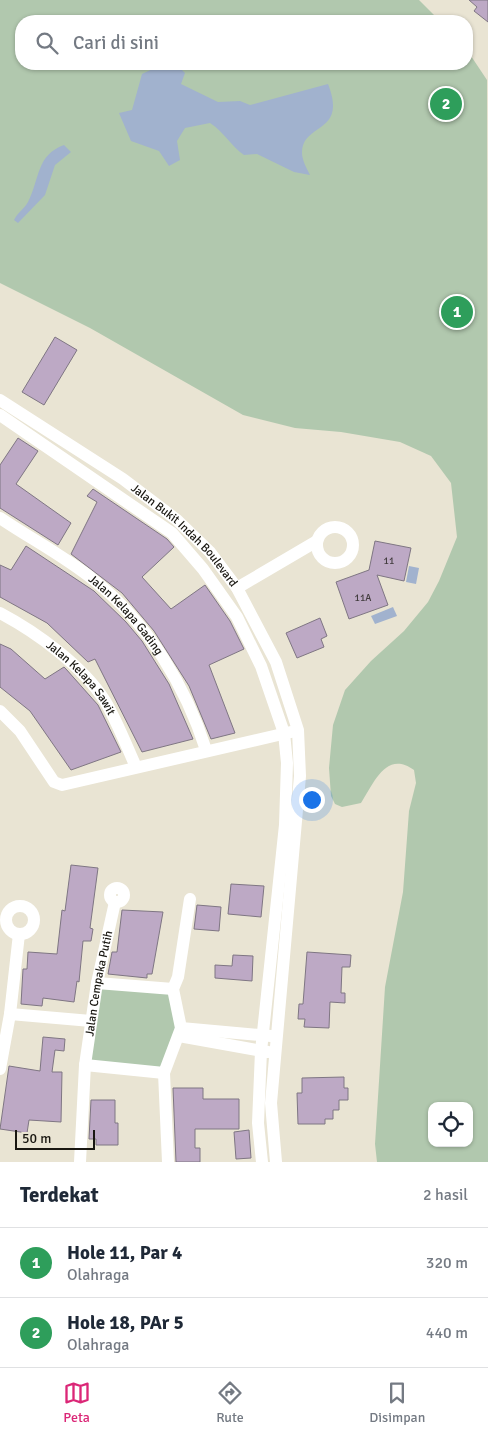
<!DOCTYPE html>
<html lang="id">
<head>
<meta charset="utf-8">
<style>
	body { margin:0; font-family:Signika,sans-serif; background:#f2f2f3; color:#1f2937 }
	.controls { position:absolute; right:15px; bottom:15px; display:grid; overflow:hidden; border-radius:10px; box-shadow:0 1px 4px #0004 }
	.controls button { width:45px; height:45px; display:grid; place-items:center; padding:0; border:0; border-bottom:1px solid #e0e1e3; background:#fff; color:#1f2937; font:25px sans-serif }
	.scale { position:absolute; left:15px; bottom:12px; width:80px; box-sizing:border-box; padding-left:5px; border:2px solid #191711; border-top:0; font-size:14px; line-height:18px; white-space:nowrap; color:#191711; -webkit-text-stroke:4px #e9e4d3; paint-order:stroke }
	.you { position:absolute; left:311px; top:799px; width:18px; height:18px; margin:-12px; border:4px solid #fff; border-radius:50%; background:#1a73e8; box-shadow:0 0 0 8px #1a73e833 }
	.badge { display:grid; place-items:center; width:32px; height:32px; border-radius:50%; background:#db2777; color:#fff; font-size:16px; font-weight:700 }
	.pin { position:absolute; translate:-50% -50%; border:2px solid #fff; box-shadow:0 1px 5px #0006 }
	.list { margin:0; padding:0; list-style:none }
	h2 { display:flex; justify-content:space-between; align-items:center; height:65px; margin:0; padding:0 20px; font-size:21px }
	h2 small { font-size:16px; font-weight:400; color:#747a83 }
	.list li { display:grid; grid-template-columns:32px 1fr auto; gap:15px; align-items:center; box-sizing:border-box; height:70px; padding:0 20px; border-top:1px solid #e0e1e3 }
	.list b { display:block; font-size:19px; white-space:nowrap }
	.list p { margin:0; font-size:16px; white-space:nowrap; color:#747a83 }
	.list em { font-size:16px; font-style:normal; color:#747a83 }
	.icon { flex:none; width:28px; height:28px; fill:none; stroke:currentColor; stroke-width:2; stroke-linecap:round; stroke-linejoin:round }
	.map { position:relative; flex:none; width:488px; height:1162px; overflow:hidden }
	.search { position:absolute; background:#fff; box-shadow:0 1px 4px #0004; left:15px; right:15px; top:15px; height:55px; display:flex; align-items:center; gap:12px; box-sizing:border-box; padding:0 18px; border-radius:20px; color:#747a83; font-size:19px }
	.sheet { height:205px; background:#fff }
	nav { display:flex; justify-content:space-around; align-items:center; box-sizing:border-box; height:70px; border-top:1px solid #e0e1e3; background:#fff; font-size:14px; color:#747a83 }
	nav a { display:grid; justify-items:center; gap:2px }
	nav .on { color:#db2777 }
	.map>svg:first-child { display:block }
	.green { fill:#b1c8ae; fill-rule:evenodd }
	.water { fill:#a1b2ce }
	.building { fill:#bda9c5; stroke:#7f7683 }
	.lines { fill:none; stroke-linecap:round; stroke-linejoin:round }
	.minor { stroke:#fff; stroke-width:12 }
	.labels { text-anchor:middle; dominant-baseline:central; stroke-width:4.5; stroke-linejoin:round; paint-order:stroke }
	.number-label { font-size:10px; fill:#423c3e }
	.street-label { font-size:12px; fill:#191711; stroke:#e9e4d3 }
</style>
</head>
<body>
<div class="map">
<svg width="488" height="1162" viewBox="0 0 488 1162">
	<rect width="100%" height="100%" fill="#e9e4d3"/>
	<g class="green">
		<path d="M0,0h419l21,21h-419v43h446v-14l20,30 1,1082h-111l-2,-18 10,-157 18,-95 6,-81 7,-28 -2,-13c-28,-20 -40,13 -53,33l-19,4 -7,-3 -4,-8 -2,-28 4,-43 12,-35 26,-29 33,-30 24,-29 11,-21 18,-44 -6,-54 -20,-27 -31,-14 -59,-10 -46,-4 -52,-13 -153,-87 -90,-45zM432,1106h37v37h-37z"/>
		<polygon points="98,983 180,994 178,1028 163,1071 86,1064"/>
	</g>
	<g class="water">
		<path d="M176,64l9,9 -4,11 37,18 22,-1 10,4 78,-21c20,51 -26,38 -26,69 0,7 5,16 8,22l-16,-3 -37,-18 -13,1c-13,-9 -20,-23 -34,-32l-25,5 -8,13 3,19 -11,6 -10,-15 -28,-10 -12,-28 13,-3 10,-36 17,-8z"/>
		<path d="M64,145l7,7 -16,13 -10,30 -27,28 -4,-3c4,-8 10,-11 14,-18 12,-23 8,-47 36,-57z"/>
		<polygon points="409,566 419,568 416,584 406,582"/>
		<polygon points="393,607 397,616 375,624 371,616"/>
	</g>
	<g class="building">
		<polygon points="469,0 488,0 488,22 474,11 477,7"/>
		<polygon points="55,337 77,350 44,405 22,392"/>
		<polygon points="18,438 38,451 16,484 71,523 58,545 0,508 0,465"/>
		<polygon points="93,489 167,539 174,547 142,577 171,609 205,585 230,621 244,649 209,665 235,733 211,739 189,686 154,631 122,593 71,554 97,502 87,496"/>
		<polygon points="375,541 411,548 404,581 377,575 388,605 349,619 336,582 369,570"/>
		<polygon points="26,546 94,591 126,622 142,641 169,684 193,739 142,752 95,659 88,662 47,623 0,597 0,565 11,570"/>
		<polygon points="320,618 327,636 321,639 324,647 297,658 286,633"/>
		<polygon points="0,644 11,649 45,679 64,667 66,669 98,705 121,752 71,770 30,711 0,687"/>
		<polygon points="71,865 98,868 90,928 93,929 91,941 83,941 79,982 77,981 74,1002 43,998 42,1006 21,1004 23,969 27,969 28,952 57,954 62,910 65,911"/>
		<polygon points="231,884 264,886 261,917 228,914"/>
		<polygon points="197,905 221,907 219,931 194,929"/>
		<polygon points="122,910 163,912 152,974 147,974 147,978 108,974 112,952 117,952"/>
		<polygon points="307,952 351,955 350,967 342,967 341,993 345,993 345,1003 330,1002 329,1028 304,1027 305,1019 298,1019 299,1004 303,1004"/>
		<polygon points="233,955 253,956 252,981 215,978 215,965 232,966"/>
		<polygon points="43,1037 65,1039 64,1051 55,1050 52,1072 62,1072 61,1122 29,1120 27,1133 0,1129 9,1066 40,1071"/>
		<polygon points="344,1077 344,1088 348,1088 348,1100 339,1100 339,1110 333,1110 333,1119 325,1119 325,1124 298,1124 297,1093 302,1093 302,1078"/>
		<polygon points="173,1088 203,1088 203,1099 239,1099 239,1129 195,1129 195,1148 200,1148 200,1162 176,1162"/>
		<polygon points="91,1100 115,1100 115,1123 118,1123 118,1145 96,1145 96,1139 89,1139"/>
		<polygon points="249,1130 251,1158 236,1159 234,1132"/>
	</g>
	<g class="lines">
		<g class="minor">
			<path id="s1" d="M0,400l123,79 54,41 33,32 27,36 39,74 22,68 2,46 -29,327 5,59"/>
			<polyline points="0,415 172,533 203,569 237,617 261,666 284,733 287,763 285,825 261,1051 258,1123 262,1162"/>
			<path id="s2" d="M0,518c31,21 66,39 95,63 53,42 91,106 111,169"/>
			<circle cx="335" cy="545" r="18"/>
			<polyline points="237,588 317,541"/>
			<path id="s3" d="M0,613c36,19 83,53 105,88 12,20 21,44 31,66"/>
			<polyline points="0,711 20,731 54,782 62,785 291,732"/>
			<circle cx="117" cy="895" r="7"/>
			<circle cx="20" cy="920" r="14"/>
			<polyline points="97,983 173,989"/>
			<polyline points="10,1014 91,1021"/>
			<polyline points="181,1028 271,1036"/>
			<polyline points="179,1036 268,1052"/>
			<polyline points="85,1065 164,1073"/>
			<polyline points="0,1069 10,1014 19,934"/>
			<path id="s4" d="M80,1162l5,-97 12,-82 18,-81"/>
			<polyline points="168,1162 164,1073 181,1028 173,989 178,977 190,899"/>
		</g>
	</g>
	<g class="labels">
		<g class="number-label">
			<text x="389" y="561">11</text>
			<text x="363" y="598">11A</text>
		</g>
		<g class="street-label">
			<text stroke="none"><textPath href="#s1" startOffset="230">Jalan Bukit Indah Boulevard</textPath></text>
			<text stroke="none"><textPath href="#s2" startOffset="160">Jalan Kelapa Gading</textPath></text>
			<text stroke="none"><textPath href="#s3" startOffset="105">Jalan Kelapa Sawit</textPath></text>
			<text stroke="none"><textPath href="#s4" startOffset="180">Jalan Cempaka Putih</textPath></text>
		</g>
	</g>
</svg>
<div class="controls">
<button><svg class="icon" aria-label="locate" viewBox="0 0 24 24"><circle cx="12" cy="12" r="6"/><path d="M12 2v4M12 18v4M2 12h4M18 12h4"/></svg></button>
</div>
<div class="scale">50 m</div>
<div class="you"></div>
<div class="pin badge" style="left:457px;top:312px;background:#2e9e5b">1</div>
<div class="pin badge" style="left:446px;top:104px;background:#2e9e5b">2</div>
<div class="search"><svg class="icon" aria-label="search" viewBox="0 0 24 24"><circle cx="10" cy="10" r="6"/><path d="M15 15l6 6"/></svg>Cari di sini</div>
</div>
<section class="sheet">
<h2>Terdekat<small>2 hasil</small></h2>
<ul class="list">
<li><span class="badge" style="background:#2e9e5b">1</span><div><b>Hole 11, Par 4</b><p>Olahraga</p></div><em>320 m</em></li>
<li><span class="badge" style="background:#2e9e5b">2</span><div><b>Hole 18, PAr 5</b><p>Olahraga</p></div><em>440 m</em></li>
</ul>
</section>
<nav>
<a class="on"><svg class="icon" aria-label="map" viewBox="0 0 24 24"><path d="M3 6l6-2 6 2 6-2v14l-6 2-6-2-6 2zM9 4v14M15 6v14"/></svg>Peta</a>
<a><svg class="icon" aria-label="directions" viewBox="0 0 24 24"><path d="M12 3l9 9-9 9-9-9zM9 14v-3h6M13 9l2 2-2 2"/></svg>Rute</a>
<a><svg class="icon" aria-label="saved" viewBox="0 0 24 24"><path d="M7 4h10v16l-5-4-5 4z"/></svg>Disimpan</a>
</nav>
</body>
</html>
